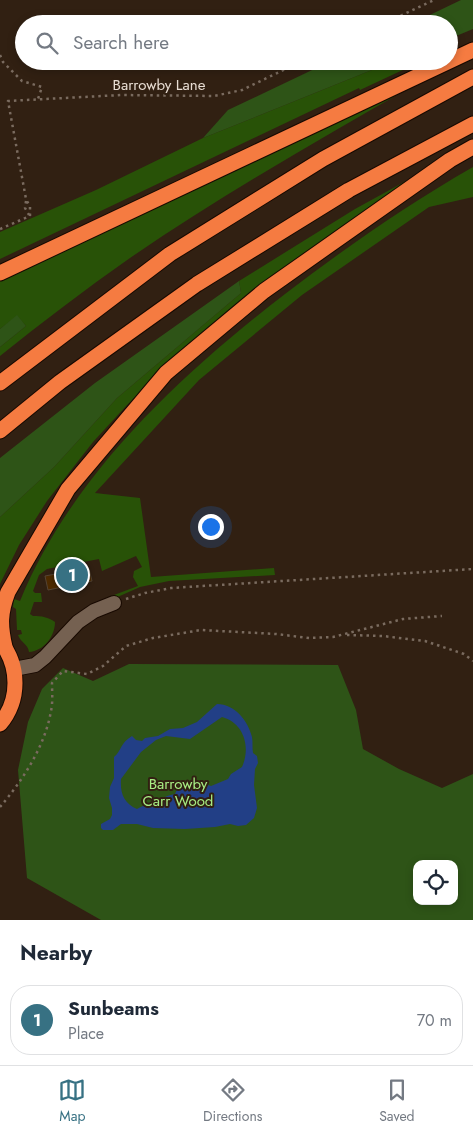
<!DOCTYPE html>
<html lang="en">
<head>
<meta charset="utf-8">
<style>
	body { margin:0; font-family:Jost,sans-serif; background:#f2f2f3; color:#1f2937 }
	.controls { position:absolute; right:15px; bottom:15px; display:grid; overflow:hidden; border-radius:10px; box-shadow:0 2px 8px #0003 }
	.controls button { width:45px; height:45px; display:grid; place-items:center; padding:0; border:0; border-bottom:1px solid #e0e1e3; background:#fff; color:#1f2937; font:25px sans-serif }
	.you { position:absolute; left:210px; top:526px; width:18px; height:18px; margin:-12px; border:4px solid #fff; border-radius:50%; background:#1a73e8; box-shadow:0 0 0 8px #1a73e833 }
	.badge { display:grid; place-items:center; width:32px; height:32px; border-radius:50%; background:#377183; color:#fff; font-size:16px; font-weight:700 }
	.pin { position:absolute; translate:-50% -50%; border:2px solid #fff; box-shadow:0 1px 5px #0006 }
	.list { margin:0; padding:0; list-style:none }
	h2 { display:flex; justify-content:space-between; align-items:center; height:65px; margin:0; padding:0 20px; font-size:21px }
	h2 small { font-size:16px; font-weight:400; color:#747a83 }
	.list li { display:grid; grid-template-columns:32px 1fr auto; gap:15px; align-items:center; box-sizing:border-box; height:70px; margin:0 10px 10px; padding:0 10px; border:1px solid #e0e1e3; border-radius:20px }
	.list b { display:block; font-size:19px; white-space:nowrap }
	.list p { margin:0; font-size:16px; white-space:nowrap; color:#747a83 }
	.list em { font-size:16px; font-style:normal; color:#747a83 }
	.icon { flex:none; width:28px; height:28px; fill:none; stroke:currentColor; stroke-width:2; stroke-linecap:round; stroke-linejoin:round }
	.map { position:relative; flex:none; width:473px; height:920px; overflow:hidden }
	.search { position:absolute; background:#fff; box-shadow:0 2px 8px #0003; left:15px; right:15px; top:15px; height:55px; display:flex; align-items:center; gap:12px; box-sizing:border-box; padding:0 18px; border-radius:28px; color:#747a83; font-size:19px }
	.sheet { height:145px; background:#fff }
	nav { display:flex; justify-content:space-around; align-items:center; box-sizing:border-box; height:70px; border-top:1px solid #e0e1e3; background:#fff; font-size:14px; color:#747a83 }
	nav a { display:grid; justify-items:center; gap:2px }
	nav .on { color:#377183 }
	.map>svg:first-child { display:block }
	.green { fill:#285207 }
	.forest { fill:#2e5417; fill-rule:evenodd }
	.water { fill:#223f86; fill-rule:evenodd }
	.building { fill:#4d2a00; stroke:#543 }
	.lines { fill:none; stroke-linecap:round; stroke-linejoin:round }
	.minor-casing { stroke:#180900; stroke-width:16 }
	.highway-casing { stroke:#180900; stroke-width:17 }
	.path { stroke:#7a6b5f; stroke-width:2.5; stroke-dasharray:2.5 4; stroke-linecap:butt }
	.minor { stroke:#756151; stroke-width:14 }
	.highway { stroke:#f57b41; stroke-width:15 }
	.labels { text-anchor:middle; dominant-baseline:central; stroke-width:4; stroke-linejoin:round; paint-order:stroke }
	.street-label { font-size:15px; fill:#e8ddd3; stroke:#312012 }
	.park-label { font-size:15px; fill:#a8ed84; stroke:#312012 }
</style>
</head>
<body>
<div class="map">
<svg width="473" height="920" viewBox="0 0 473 920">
	<rect width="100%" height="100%" fill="#312012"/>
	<g class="green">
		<polygon points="394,61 422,61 360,90 359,88 0,259 0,232 96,190 203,138"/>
		<path d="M425,79c-100,57 -200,114 -295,179 -44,31 -88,64 -130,98v-9l26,-21 -9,-10 -17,13v-48z"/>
		<path d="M473,167v30l-44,10 -127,88 -103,85 -104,113 45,5 11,79 123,-9 1,7 -106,6 -29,6 -27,12 -7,-1 32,-12 -5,-9 1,-6 8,-4 -6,-11 -34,15 -3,-12 -52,10 -8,6 -6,16 2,2h6l1,9h-8l-4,12 3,2c9,0 15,1 22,6 0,14 -11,29 -26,30 -1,-8 -8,-9 -11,-17l4,-1 -1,-4h-4l-1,-21 -3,-2 1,-8 6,2c51,-125 160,-226 265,-307 60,-46 122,-89 188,-127z"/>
		<polygon points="426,170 341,228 288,266 163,370 127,405 93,442 47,501 19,545 0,584 0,517 54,467 117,398 241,293 239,281 355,209"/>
	</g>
	<g class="forest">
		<polygon points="461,0 473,0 473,29 449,39 449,24 411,24"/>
		<polygon points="331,61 394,61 203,138 228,110"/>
		<polygon points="239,281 241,293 117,398 54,467 0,517 0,458 95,383"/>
		<polygon points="17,315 26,326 0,347 0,329"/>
		<path d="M129,664l209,1 18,45 7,39 36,20 43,19 31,-14v146h-372l-74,-42 -9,-108 10,-48 14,-33 21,-21 30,13zM417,864h37v37h-37z"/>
	</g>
	<path class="water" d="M217,704c18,0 31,17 35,33 1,5 0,11 1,16l4,3 1,7 -3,6 -1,16 3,23 -3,10 -8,7 -8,1 -8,-2 -15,3 -30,2 -32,-1 -16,-4h-16l-8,6h-10l-2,-2v-4l9,-5 2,-4v-7l-3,-10 1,-11 4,-9v-21c8,-7 6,-14 18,-21l4,4 6,1 3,-3 13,-2 12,-7 13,-1 14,-6zM222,717c22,6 29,30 20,50l-11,7 -3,5 -17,7 -6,-2 -8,3 -12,-3 -7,3 -3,7c-10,2 -11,4 -19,8 -7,3 -11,2 -19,7 -13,-6 -17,-15 -16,-30l20,-27 15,-12 10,-4 24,3z"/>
	<polygon class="building" points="73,561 75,571 89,569 92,581 48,590 45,576 61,573 59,564"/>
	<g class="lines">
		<g class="minor-casing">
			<polyline id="minor" points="14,669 35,665 45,657 78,622 94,611 114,603"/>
		</g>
		<g class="highway-casing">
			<g id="highway">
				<polyline points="0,273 473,50"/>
				<polyline points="0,383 170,254 323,159 473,77"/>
				<polyline points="0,431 60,382 197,284 349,190 473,124"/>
				<path d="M0,641c20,25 20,59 0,83"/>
				<path d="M5,647c-5,-22 -5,-34 3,-55l60,-103 98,-116 98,-82 186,-131 23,-13"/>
			</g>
		</g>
		<g class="path">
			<polyline points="383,24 434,0"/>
			<polyline points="0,55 3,62 22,81 42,87 38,99"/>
			<polyline points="26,201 25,208 29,215"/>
			<polyline points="30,216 30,207 26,199 8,101 121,95 214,96 242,90 302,61"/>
			<polyline points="0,229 30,216"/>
			<polyline points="126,599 145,593 171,588 473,569"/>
			<polyline points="347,635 383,636 425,641 464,654 473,661"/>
			<path d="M0,807c23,-27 45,-61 51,-96 2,-9 1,-19 1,-28l11,-12 24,3 16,-8 23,-20 27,-8 48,-8 75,4 33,4 24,-1 70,-18 39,-3"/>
		</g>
		<use href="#minor" class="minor"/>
		<use href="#highway" class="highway"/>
	</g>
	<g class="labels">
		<g class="street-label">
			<text x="159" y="85">Barrowby Lane</text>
		</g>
		<g class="park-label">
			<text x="178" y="784">Barrowby<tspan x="178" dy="17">Carr Wood</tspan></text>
		</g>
	</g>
</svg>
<div class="controls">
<button><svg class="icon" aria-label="locate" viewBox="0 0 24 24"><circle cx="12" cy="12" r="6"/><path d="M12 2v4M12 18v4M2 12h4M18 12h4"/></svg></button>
</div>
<div class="you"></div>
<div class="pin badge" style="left:72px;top:575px">1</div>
<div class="search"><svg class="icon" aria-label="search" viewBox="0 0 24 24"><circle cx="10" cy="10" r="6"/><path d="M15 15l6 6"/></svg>Search here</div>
</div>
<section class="sheet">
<h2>Nearby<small></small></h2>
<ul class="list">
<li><span class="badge">1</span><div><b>Sunbeams</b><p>Place</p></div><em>70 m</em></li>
</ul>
</section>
<nav>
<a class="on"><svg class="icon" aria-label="map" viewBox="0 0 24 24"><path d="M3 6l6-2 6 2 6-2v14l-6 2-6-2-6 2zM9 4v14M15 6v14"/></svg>Map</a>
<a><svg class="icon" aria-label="directions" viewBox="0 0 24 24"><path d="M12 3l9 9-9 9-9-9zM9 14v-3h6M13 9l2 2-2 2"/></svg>Directions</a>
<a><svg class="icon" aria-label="saved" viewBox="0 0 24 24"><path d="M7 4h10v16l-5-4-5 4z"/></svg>Saved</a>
</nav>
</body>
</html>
